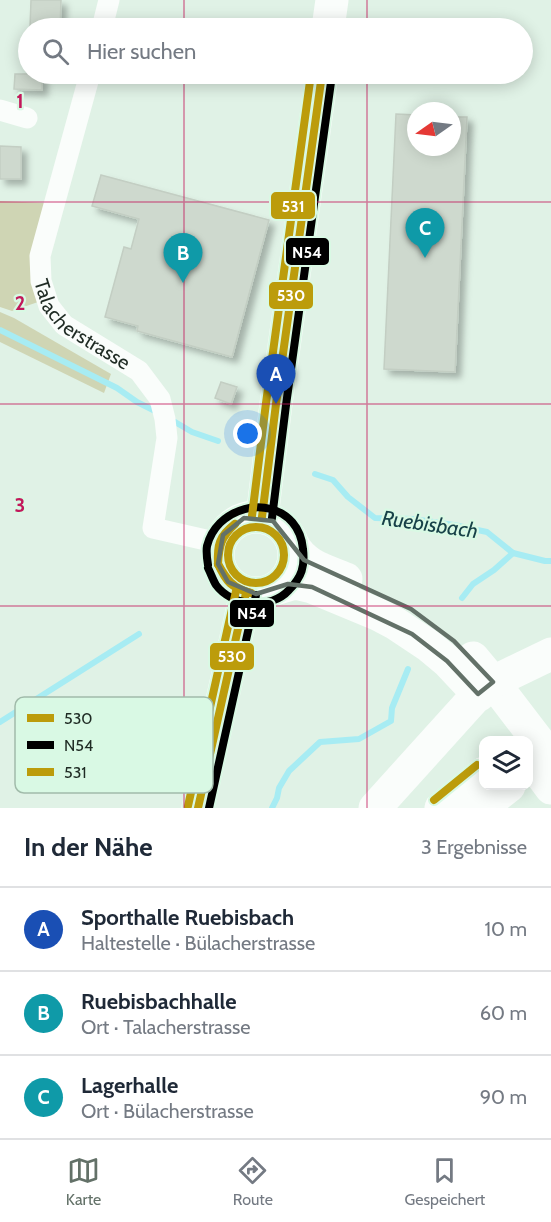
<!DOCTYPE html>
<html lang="de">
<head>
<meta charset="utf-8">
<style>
	body { margin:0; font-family:Cabin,sans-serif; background:#f6f6f7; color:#1f2937 }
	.controls { position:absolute; right:18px; bottom:18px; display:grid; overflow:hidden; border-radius:12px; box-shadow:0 3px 15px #0003 }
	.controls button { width:54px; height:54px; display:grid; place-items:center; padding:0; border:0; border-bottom:2px solid #e0e1e3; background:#fff; color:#1f2937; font:30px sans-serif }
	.compass { position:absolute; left:407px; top:102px; width:54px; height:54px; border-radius:50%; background:#fff; box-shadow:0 3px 15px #0003; rotate:256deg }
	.you { position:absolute; left:248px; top:434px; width:21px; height:21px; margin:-15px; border:4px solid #fff; border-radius:50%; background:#1a73e8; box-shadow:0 0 0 9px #1a73e833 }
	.badge { display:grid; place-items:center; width:39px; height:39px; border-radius:50%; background:#637168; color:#fff; font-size:20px; font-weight:700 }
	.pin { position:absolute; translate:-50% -50px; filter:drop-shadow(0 2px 3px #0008) }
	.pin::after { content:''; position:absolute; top:32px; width:21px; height:18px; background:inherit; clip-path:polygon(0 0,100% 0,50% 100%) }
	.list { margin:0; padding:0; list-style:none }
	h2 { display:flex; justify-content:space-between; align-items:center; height:78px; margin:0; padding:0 24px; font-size:26px }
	h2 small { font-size:20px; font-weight:400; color:#747a83 }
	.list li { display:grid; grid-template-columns:39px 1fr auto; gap:18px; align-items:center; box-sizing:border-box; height:84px; padding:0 24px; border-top:2px solid #e0e1e3 }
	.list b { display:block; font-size:22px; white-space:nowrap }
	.list p { margin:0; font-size:20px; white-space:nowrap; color:#747a83 }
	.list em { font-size:20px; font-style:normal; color:#747a83 }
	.icon { flex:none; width:33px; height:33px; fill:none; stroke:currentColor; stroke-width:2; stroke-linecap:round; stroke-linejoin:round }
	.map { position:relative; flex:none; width:551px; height:808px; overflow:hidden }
	.search { position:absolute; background:#fff; box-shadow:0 3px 15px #0003; left:18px; right:18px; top:18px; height:66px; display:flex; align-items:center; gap:15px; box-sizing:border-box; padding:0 21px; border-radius:33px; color:#747a83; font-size:22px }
	.sheet { height:330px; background:#fff }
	nav { display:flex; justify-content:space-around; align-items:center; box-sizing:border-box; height:84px; border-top:2px solid #e0e1e3; background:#fff; font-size:16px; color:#747a83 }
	nav a { display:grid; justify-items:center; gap:3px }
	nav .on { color:#637168 }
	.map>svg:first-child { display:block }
	.green { fill:#cfd5b4 }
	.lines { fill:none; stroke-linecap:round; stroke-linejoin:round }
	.stream { stroke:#a7ecf3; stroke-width:6 }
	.building { fill:#ced9ce; stroke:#c3cec3; stroke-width:1.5; filter:url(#shadow) }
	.minor { stroke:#fafdfb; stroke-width:21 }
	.primary { stroke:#fafdfb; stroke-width:33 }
	.motorway { stroke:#fafdfb; stroke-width:33 }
	.bus-1-casing { stroke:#d9f9e4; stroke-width:12 }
	.bus-2-casing { stroke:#d9f9e4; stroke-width:12 }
	.bus-3-casing { stroke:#d9f9e4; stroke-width:12 }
	.bus-1 { stroke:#bc9c0b; stroke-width:8 }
	.bus-2 { stroke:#000; stroke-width:8 }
	.bus-3 { stroke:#bc9c0b; stroke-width:8 }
	.marked { fill:none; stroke:#637168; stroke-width:4.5; stroke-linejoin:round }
	.grid { fill:none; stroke:#c2185b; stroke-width:1.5; stroke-opacity:0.55 }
	.labels { text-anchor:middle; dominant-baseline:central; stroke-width:4.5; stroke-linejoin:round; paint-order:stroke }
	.street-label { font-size:20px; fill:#1f2b24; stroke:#d9f9e4 }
	.water-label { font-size:21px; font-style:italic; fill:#174148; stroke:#d9f9e4 }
	.key { fill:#d9f9e4; stroke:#a1bbaa; stroke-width:1.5 }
	.key-label { font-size:16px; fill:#1f2b24 }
	.grid-label { font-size:20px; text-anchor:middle; font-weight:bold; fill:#c2185b; stroke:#d9f9e4; stroke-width:4.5; stroke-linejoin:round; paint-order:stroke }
	.line-badge { stroke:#d9f9e4; stroke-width:2 }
	.badge-label { font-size:16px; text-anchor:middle; font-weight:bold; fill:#fff }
</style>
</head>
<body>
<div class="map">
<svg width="551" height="808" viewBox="0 0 551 808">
	<defs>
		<filter id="shadow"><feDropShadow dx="5.5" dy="5.5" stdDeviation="3" flood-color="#0004"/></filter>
	</defs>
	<rect width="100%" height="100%" fill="#e0f2e6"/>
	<g class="green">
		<polygon points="0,201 44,203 38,302 12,311 0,307"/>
		<polygon points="0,312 14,318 111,374 104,393 0,342"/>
	</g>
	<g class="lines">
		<g class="stream">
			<polyline points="0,330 117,388 137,402 159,413"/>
			<polyline points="170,419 192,432 218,441"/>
			<polyline points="315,474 333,480 348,497 375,518 413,519 454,525 487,532 513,553 545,561 551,561"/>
			<polyline points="462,598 473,584 494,570 513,553"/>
			<polyline points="0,722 139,634"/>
			<polyline points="272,808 277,798 279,788 289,771 320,742 359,739 391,721 392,708 408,669"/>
		</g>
	</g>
	<g class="building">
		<polygon points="31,0 61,0 60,28 30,28"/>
		<polygon points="15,74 42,74 42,90 14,89"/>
		<polygon points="396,114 416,115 416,147 452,147 452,117 467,117 455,372 384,369"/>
		<polygon points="0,146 21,147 21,179 0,179"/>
		<polygon points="101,175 269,220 232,357 137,331 138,326 105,317 124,247 131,249 139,219 92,206"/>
		<polygon points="221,382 237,387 231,404 215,398"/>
	</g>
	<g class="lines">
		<g class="minor">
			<polyline points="102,28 109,0"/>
			<path id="s1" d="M90,74l-50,182 1,25 8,25 15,19 75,46 21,28 5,20 2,19 -14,90 66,15"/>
			<polyline points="0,110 27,118"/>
		</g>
		<g class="primary">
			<polyline points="328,28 332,0"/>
			<circle cx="256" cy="555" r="38"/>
			<polyline points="262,517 276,404 322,74"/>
			<polyline points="198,808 246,593"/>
		</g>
		<g class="motorway">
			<path d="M293,545c12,21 32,25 53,34"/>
			<polyline points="275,589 295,583 312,587 377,614 396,624 429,646 447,661 478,694 375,808"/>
			<polyline points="473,658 493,682 551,758"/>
			<polyline points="479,695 478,694 493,682 551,654"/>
			<polyline points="528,757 551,788"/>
			<polyline points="441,808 484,773"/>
			<polyline points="481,808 509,786"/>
		</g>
		<g class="bus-1-casing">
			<g id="bus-1">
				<polyline points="262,517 276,404 322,74"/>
				<path d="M218,564c9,16 15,24 33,29"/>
				<path d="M218,564c8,18 13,24 33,29"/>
				<path d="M218,564c-1,-19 1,-28 17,-40"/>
				<path d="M218,564c1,-18 3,-27 17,-40"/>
				<polyline points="198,808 246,593"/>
			</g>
		</g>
		<g class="bus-2-casing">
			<g id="bus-2">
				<polyline points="272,518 286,405 332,75"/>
				<path d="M208,565c-1,-6 -2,-13 -1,-19 2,-8 7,-17 13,-23 29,-28 79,-18 83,26 2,17 -1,28 -14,41 -18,20 -57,17 -73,-5 -3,-5 -5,-11 -8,-17"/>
				<polyline points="209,808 256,595"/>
			</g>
		</g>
		<g class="bus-3-casing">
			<g id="bus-3">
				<polyline points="252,516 266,403 311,74"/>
				<circle cx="256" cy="555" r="28"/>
				<polyline points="434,800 477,765"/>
				<polyline points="188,806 236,591"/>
			</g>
		</g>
		<use href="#bus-1" class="bus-1"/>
		<use href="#bus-2" class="bus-2"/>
		<use href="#bus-3" class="bus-3"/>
	</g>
	<path class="marked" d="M244,518l29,3 31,39 107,49 43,32 39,41 -15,12 -31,-33 -35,-27 -100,-47 -24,-3 -32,10 -28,-12 -10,-18 5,-29z"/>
	<path class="grid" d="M184,0v28M367,0v28M184,74v734M367,74v734M0,202h551M0,404h551M0,606h551"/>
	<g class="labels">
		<g class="street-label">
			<text stroke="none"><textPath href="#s1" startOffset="276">Talacherstrasse</textPath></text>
		</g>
		<g class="water-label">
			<text transform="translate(430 524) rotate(8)">Ruebisbach</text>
		</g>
	</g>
	<rect x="15" y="697" width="198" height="96" rx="9" class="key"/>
	<rect x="27" y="714" width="27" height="8" fill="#bc9c0b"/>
	<rect x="27" y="741" width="27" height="8" fill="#000"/>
	<rect x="27" y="768" width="27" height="8" fill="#bc9c0b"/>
	<g class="key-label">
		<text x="64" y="724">530</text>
		<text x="64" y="751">N54</text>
		<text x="64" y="778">531</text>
	</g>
	<g class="grid-label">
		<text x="20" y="108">1</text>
		<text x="20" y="310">2</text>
		<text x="20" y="512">3</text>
	</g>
	<g class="line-badge">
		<rect x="270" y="191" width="46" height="29" rx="6" fill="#bc9c0b"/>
		<rect x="285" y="237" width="45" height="29" rx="6" fill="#000"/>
		<rect x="268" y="281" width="46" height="29" rx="6" fill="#bc9c0b"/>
		<rect x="229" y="599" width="46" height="29" rx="6" fill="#000"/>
		<rect x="209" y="642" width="46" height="29" rx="6" fill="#bc9c0b"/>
	</g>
	<g class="badge-label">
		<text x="293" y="212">531</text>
		<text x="307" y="258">N54</text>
		<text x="291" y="301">530</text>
		<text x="252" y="619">N54</text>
		<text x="232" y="662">530</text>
	</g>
</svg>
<div class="controls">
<button><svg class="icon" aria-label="layers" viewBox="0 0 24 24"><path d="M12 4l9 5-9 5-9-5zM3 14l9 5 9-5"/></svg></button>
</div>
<svg class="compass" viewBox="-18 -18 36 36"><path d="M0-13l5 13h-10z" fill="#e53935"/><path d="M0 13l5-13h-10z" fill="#747a83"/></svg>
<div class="you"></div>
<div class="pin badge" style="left:276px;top:404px;background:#1a4fb4">A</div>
<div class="pin badge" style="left:183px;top:283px;background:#0f9aa8">B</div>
<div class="pin badge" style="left:425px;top:258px;background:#0f9aa8">C</div>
<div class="search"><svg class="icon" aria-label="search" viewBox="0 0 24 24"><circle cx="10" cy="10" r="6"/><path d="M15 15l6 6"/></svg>Hier suchen</div>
</div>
<section class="sheet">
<h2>In der Nähe<small>3 Ergebnisse</small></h2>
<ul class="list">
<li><span class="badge" style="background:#1a4fb4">A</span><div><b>Sporthalle Ruebisbach</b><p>Haltestelle · Bülacherstrasse</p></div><em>10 m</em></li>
<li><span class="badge" style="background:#0f9aa8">B</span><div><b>Ruebisbachhalle</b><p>Ort · Talacherstrasse</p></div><em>60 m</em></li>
<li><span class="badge" style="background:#0f9aa8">C</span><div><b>Lagerhalle</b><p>Ort · Bülacherstrasse</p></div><em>90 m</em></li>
</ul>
</section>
<nav>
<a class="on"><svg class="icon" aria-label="map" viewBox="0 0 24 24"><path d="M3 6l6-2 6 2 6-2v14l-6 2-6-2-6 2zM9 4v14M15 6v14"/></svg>Karte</a>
<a><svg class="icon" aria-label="directions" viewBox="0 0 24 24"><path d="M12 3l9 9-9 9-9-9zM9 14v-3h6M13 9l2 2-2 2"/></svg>Route</a>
<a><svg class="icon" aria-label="saved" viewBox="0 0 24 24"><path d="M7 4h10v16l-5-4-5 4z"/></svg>Gespeichert</a>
</nav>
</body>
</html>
